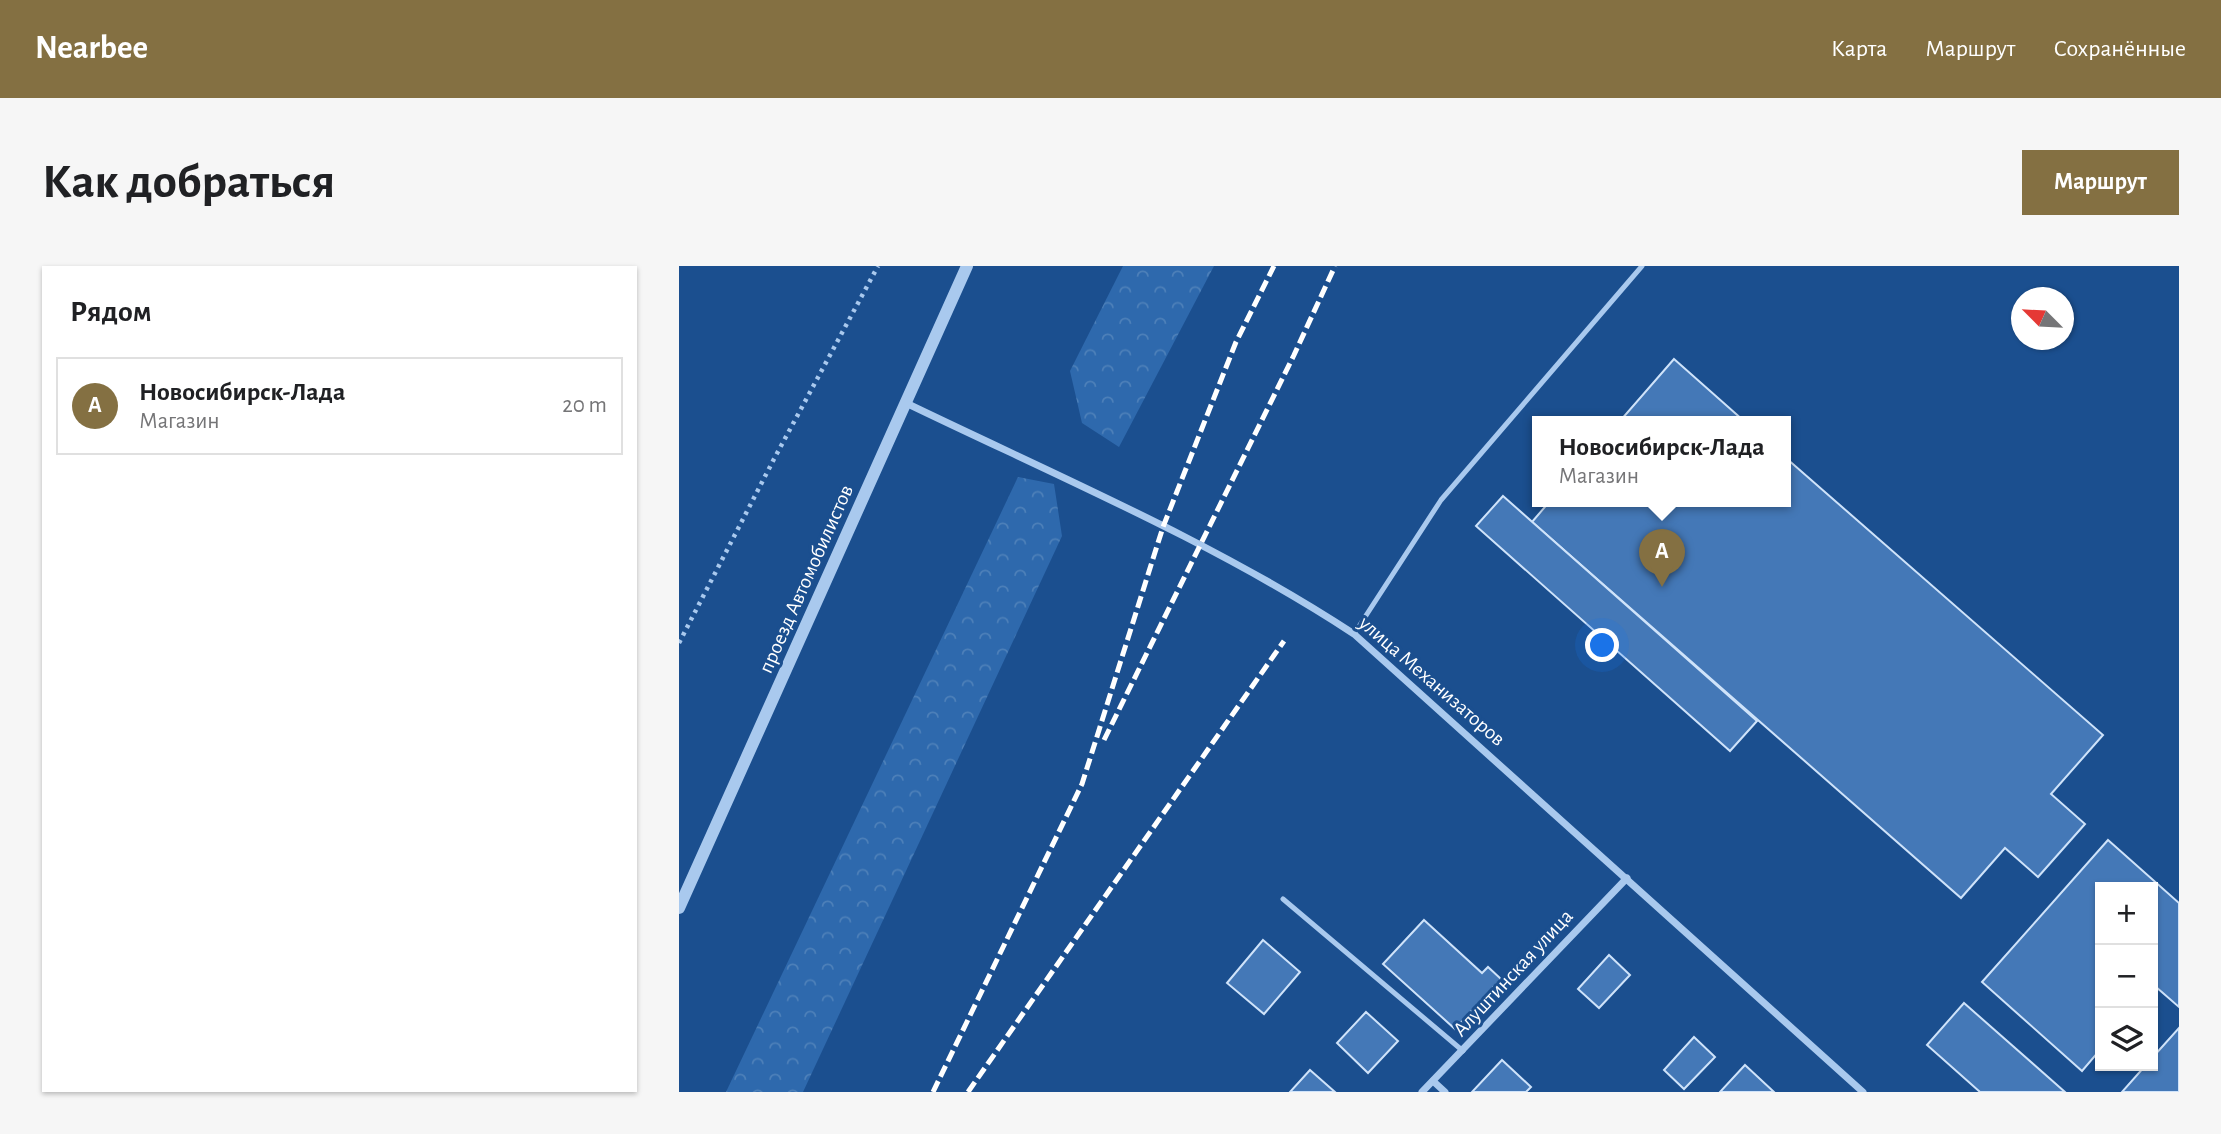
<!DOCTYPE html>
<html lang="ru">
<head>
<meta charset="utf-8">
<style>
	body { margin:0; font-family:"Alegreya Sans",sans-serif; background:#f6f6f6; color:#202124 }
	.controls { position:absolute; right:21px; bottom:21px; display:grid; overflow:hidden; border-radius:0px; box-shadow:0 2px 5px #0004 }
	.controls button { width:63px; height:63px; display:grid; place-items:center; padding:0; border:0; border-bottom:2px solid #e0e0e0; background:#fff; color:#202124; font:35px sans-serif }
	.compass { position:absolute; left:1332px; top:21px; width:63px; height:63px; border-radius:50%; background:#fff; box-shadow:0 2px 5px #0004; rotate:294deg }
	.you { position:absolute; left:924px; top:380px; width:24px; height:24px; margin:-18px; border:5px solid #fff; border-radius:50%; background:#1a73e8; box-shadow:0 0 0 10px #1a73e833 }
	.badge { display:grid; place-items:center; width:46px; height:46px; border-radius:50%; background:#847042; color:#fff; font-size:23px; font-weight:700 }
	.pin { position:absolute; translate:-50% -58px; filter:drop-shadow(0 2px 4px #0008) }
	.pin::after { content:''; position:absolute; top:37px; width:24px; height:21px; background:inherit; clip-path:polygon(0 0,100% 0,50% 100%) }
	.popup { position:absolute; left:853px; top:150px; width:259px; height:91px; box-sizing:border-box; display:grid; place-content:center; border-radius:0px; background:#fff; filter:drop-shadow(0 2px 5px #0005); font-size:23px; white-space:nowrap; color:#757577 }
	.popup b { font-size:26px; color:#202124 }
	.popup::after { content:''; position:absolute; left:50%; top:100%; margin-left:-14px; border:14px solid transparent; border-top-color:#fff }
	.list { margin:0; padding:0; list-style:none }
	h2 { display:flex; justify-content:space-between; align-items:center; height:91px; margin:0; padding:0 28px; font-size:30px }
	h2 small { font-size:23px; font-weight:400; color:#757577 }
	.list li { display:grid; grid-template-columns:46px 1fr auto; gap:21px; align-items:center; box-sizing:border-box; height:98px; margin:0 14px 14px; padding:0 14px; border:2px solid #e0e0e0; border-radius:0px }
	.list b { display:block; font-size:26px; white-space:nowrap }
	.list p { margin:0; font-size:23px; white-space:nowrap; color:#757577 }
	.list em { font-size:23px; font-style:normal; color:#757577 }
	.icon { flex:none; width:38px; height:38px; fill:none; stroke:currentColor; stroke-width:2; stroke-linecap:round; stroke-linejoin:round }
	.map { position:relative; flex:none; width:1500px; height:826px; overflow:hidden; border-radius:0px }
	header { display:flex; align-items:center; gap:42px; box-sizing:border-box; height:98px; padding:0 35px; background:#847042; color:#fff }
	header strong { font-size:33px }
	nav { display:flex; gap:38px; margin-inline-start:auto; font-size:24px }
	.intro { display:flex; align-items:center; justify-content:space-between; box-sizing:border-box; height:168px; padding:0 42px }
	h1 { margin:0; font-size:49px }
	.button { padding:18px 32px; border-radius:0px; background:#847042; color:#fff; font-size:24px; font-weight:700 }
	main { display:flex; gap:42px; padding:0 42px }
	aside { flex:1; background:#fff; border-radius:0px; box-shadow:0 2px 5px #0004 }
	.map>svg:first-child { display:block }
	.forest { fill:url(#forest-crowns) }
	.building { fill:#4478b7; stroke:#cfe3fa; stroke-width:2 }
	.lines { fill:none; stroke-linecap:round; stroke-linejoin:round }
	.path { stroke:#a9c9ee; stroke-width:4.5; stroke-dasharray:3.5 5; stroke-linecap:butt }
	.service { stroke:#a9c9ee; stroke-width:5 }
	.minor { stroke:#a9c9ee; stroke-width:7 }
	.tertiary { stroke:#a9c9ee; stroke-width:12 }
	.rail { stroke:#fff; stroke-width:5; stroke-dasharray:12 5; stroke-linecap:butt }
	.labels { text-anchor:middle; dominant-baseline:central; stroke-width:6; stroke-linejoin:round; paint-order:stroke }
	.street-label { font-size:21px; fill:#fff; stroke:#1b4f8f }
</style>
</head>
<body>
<header>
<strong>Nearbee</strong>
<nav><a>Карта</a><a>Маршрут</a><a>Сохранённые</a></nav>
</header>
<div class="intro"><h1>Как добраться</h1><a class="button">Маршрут</a></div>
<main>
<aside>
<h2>Рядом<small></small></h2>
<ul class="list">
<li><span class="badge">A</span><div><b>Новосибирск-Лада</b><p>Магазин</p></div><em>20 m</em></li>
</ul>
</aside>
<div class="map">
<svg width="1500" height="826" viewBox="0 0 1500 826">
	<defs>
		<pattern id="forest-crowns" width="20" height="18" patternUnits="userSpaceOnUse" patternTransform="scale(1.75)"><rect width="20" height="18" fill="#2e69ad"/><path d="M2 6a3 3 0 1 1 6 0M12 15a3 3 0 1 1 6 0" fill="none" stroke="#4d80b9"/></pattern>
	</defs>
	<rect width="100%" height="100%" fill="#1b4f8f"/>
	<g class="forest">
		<polygon points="444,0 535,0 440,181 403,157 391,105"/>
		<polygon points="339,211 375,218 383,270 124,826 47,826"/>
	</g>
	<g class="building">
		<polygon points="995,93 1065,155 941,155"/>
		<polygon points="1107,192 1424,469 1372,528 1406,558 1359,611 1326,582 1282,632 853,256 871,235 1107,235"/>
		<polygon points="824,230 1078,455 1051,485 797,260"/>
		<polygon points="1429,574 1500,637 1500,741 1477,721 1474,725 1474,621 1421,621 1421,784 1403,805 1303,716"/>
		<polygon points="745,654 803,707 809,701 822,713 776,763 704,698"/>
		<polygon points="584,674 621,706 585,748 548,717"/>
		<polygon points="930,689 951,709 920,742 899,723"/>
		<polygon points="1285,737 1386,826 1301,826 1248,779"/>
		<polygon points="687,746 719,775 689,807 658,777"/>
		<polygon points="1500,762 1500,826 1443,826 1466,800 1474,800 1474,791"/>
		<polygon points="1015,771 1036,791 1005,823 985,804"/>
		<polygon points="823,794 852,821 847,826 793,826"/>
		<polygon points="1066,799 1095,826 1041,826"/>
		<polygon points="631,804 656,826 611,826"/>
	</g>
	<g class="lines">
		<polyline class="path" points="0,377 95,193 199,0"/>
		<g class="service">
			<polyline points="675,368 762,234 963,0"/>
			<polyline points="604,633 784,785"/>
		</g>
		<g class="minor">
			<path d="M227,137c151,73 308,139 448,231l509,458"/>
			<polyline points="754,815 766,826"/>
			<polyline points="743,826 948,612"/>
		</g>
		<polyline class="tertiary" points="0,642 288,0"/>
		<g class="rail">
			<polyline points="425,474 615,89 656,0"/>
			<polyline points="254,826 403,518 484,261 557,76 595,0"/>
			<polyline points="289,826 605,375"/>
		</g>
	</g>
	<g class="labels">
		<g class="street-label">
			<text transform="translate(127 313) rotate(-66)">проезд Автомобилистов</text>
			<text transform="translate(753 415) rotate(41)">улица Механизаторов</text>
			<text transform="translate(834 707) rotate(-47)">Алуштинская улица</text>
		</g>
	</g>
</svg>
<div class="controls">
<button>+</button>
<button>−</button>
<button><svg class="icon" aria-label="layers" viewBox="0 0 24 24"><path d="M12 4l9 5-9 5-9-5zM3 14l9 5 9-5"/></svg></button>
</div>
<svg class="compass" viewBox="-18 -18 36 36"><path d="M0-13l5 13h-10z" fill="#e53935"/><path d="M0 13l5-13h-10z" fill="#757577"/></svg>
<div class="you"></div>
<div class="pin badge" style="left:983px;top:321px">A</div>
<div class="popup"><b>Новосибирск-Лада</b>Магазин</div>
</div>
</main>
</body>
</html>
